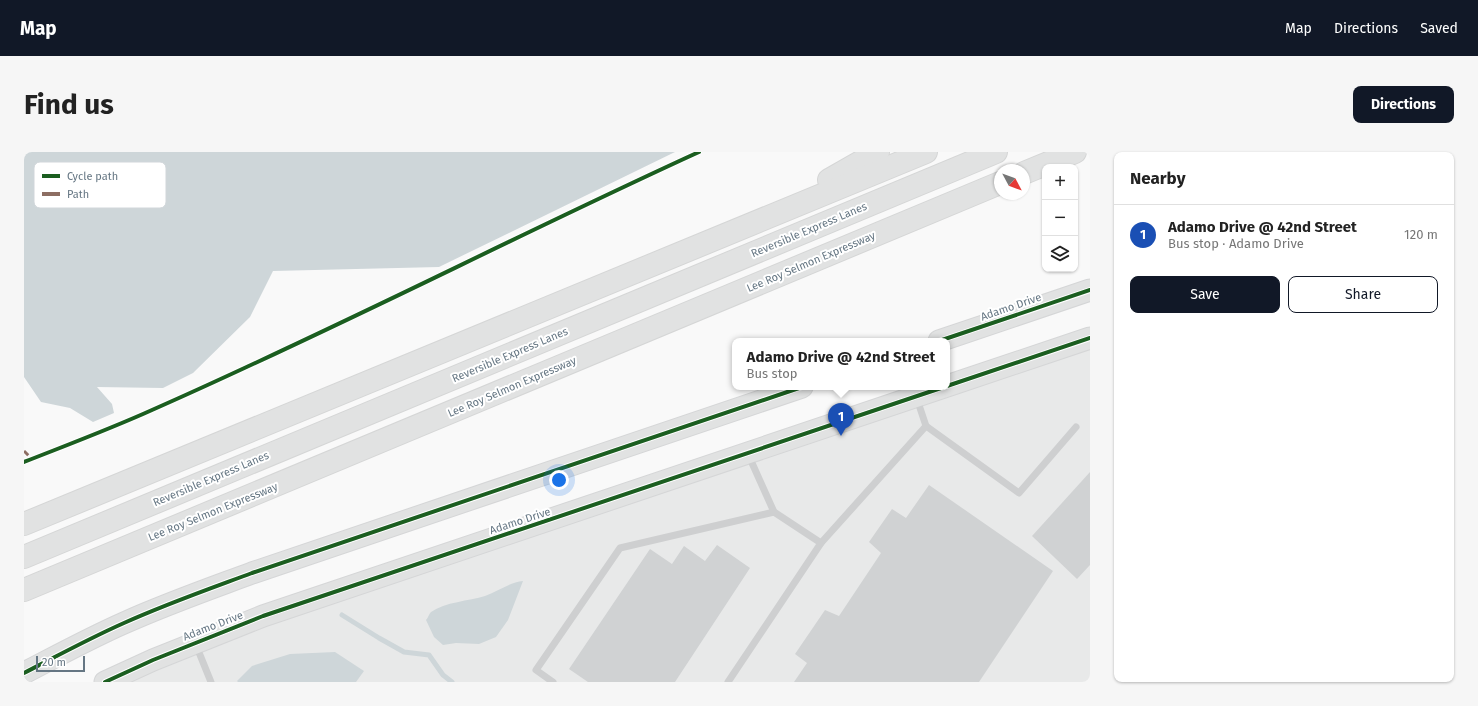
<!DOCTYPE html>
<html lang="en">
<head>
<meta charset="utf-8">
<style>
	body { margin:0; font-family:"Fira Sans",sans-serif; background:#f6f6f6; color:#222 }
	.controls { position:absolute; right:12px; top:12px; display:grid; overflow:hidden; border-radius:8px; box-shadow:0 1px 3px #0004 }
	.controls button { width:36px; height:36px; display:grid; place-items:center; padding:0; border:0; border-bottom:1px solid #e0e0e0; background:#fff; color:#222; font:20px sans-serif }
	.compass { position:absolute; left:970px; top:12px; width:36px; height:36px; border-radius:50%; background:#fff; box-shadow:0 1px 3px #0004; rotate:131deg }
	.scale { position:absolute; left:12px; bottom:10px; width:49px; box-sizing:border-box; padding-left:4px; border:2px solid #657683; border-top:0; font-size:11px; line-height:14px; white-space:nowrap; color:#657683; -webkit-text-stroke:3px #fff; paint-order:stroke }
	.you { position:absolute; left:535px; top:328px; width:14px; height:14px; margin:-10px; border:3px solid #fff; border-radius:50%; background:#1a73e8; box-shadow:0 0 0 6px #1a73e833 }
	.badge { display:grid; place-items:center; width:26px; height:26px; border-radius:50%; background:#111827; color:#fff; font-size:13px; font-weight:700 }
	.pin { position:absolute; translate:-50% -33px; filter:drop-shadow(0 1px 2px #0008) }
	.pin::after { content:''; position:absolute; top:21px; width:14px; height:12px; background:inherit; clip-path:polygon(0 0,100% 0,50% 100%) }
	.popup { position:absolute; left:708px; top:186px; width:218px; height:52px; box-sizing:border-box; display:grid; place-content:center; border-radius:8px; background:#fff; filter:drop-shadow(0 1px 3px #0005); font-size:13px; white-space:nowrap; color:#767676 }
	.popup b { font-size:15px; color:#222 }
	.popup::after { content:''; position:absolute; left:50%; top:100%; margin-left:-8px; border:8px solid transparent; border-top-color:#fff }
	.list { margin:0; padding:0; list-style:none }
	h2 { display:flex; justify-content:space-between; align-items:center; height:52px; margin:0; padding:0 16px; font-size:17px }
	h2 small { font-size:13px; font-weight:400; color:#767676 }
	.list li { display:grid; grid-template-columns:26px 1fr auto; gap:12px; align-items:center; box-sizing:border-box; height:60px; padding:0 16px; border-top:1px solid #e0e0e0 }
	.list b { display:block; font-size:15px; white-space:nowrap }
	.list p { margin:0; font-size:13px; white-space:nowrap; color:#767676 }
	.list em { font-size:13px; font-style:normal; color:#767676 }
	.actions { display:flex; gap:8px; padding:12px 16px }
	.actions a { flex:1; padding:9px 0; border:1px solid #111827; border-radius:8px; text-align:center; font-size:14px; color:#111827 }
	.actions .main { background:#111827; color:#fff }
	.icon { flex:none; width:22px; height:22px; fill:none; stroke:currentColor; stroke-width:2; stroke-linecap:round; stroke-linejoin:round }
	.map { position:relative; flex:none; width:1066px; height:530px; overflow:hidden; border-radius:8px }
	header { display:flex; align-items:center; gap:24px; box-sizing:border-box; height:56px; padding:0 20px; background:#111827; color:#fff }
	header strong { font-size:19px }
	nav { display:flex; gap:22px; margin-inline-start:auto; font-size:14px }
	.intro { display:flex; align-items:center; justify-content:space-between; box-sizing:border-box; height:96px; padding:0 24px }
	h1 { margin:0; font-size:28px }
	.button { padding:10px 18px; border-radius:8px; background:#111827; color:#fff; font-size:14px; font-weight:700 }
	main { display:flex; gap:24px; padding:0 24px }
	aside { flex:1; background:#fff; border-radius:8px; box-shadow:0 1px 3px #0004 }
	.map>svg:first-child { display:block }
	.built { fill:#e8e9e9 }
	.water { fill:#ced6d9 }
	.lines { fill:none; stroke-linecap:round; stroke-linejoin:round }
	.stream { stroke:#ced6d9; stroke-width:5 }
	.building { fill:#d0d2d3 }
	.primary-casing { stroke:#d5d6d7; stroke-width:23 }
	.highway-casing { stroke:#d5d6d6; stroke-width:24 }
	.lane { stroke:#cecfd0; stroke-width:7 }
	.primary { stroke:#e1e2e2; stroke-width:21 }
	.highway { stroke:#e1e2e2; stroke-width:22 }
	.quiet { stroke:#8d6e63; stroke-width:3; stroke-dasharray:6 3; stroke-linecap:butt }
	.cycleway-casing { stroke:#fff; stroke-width:6 }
	.cycleway { stroke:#1b5e20; stroke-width:4 }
	.labels { text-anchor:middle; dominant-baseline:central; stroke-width:4; stroke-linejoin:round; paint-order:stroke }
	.street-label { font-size:11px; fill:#657683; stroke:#fff }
	.key { fill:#fff; stroke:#d1d6da; stroke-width:1 }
	.key-label { font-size:11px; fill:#657683 }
</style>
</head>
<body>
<header>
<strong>Map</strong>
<nav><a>Map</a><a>Directions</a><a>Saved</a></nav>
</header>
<div class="intro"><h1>Find us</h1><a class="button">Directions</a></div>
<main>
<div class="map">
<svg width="1066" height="530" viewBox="0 0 1066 530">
	<rect width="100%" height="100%" fill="#f9f9f9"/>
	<polygon class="built" points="1066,197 1066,530 90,530 185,489"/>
	<g class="water">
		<polygon points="0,0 651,0 415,115 249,119 226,165 169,221 139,236 73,235 88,252 90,261 69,270 46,256 17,250 0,225"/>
		<path d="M499,429l-15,39 -12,17 -17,7 -23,-1 -13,2 -9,-8 -8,-17c2,-2 3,-6 5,-8 14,-10 38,-11 54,-16 12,-4 25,-14 38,-15z"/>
		<polygon points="311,500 340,519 332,530 214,530 213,529 228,514 266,502"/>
	</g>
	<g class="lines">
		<polyline class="stream" points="318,463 355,486 380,500 405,503 419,523 428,530"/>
	</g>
	<g class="building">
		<polygon points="1066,320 1066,413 1053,427 1008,384"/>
		<polygon points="905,333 1029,419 955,530 770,530 783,511 771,502 801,458 815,464 857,401 845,390 868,357 882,366"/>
		<polygon points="693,393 726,416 651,530 564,530 545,517 626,397 648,412 660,394 681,409"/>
	</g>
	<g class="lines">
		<g class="primary-casing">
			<g id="primary">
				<polyline points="915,189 1066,138"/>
				<polyline points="923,234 1066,186"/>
				<path d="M0,521c33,-17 66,-35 100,-50 42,-19 85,-34 128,-50l550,-186"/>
				<polyline points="81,530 129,508 239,464 920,235"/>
			</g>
		</g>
		<g class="highway-casing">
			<g id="highway">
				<polyline points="1000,21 1051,0"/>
				<polyline points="805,28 854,0"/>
				<polyline points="0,372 902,0"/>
				<polyline points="0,405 972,0"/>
				<polyline points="0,438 976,31"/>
			</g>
		</g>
		<g class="lane">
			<polyline points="893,247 902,274 995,341 1052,275"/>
			<polyline points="797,391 902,274"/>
			<polyline points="172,493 187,530"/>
			<polyline points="529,530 512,518 596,396 750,360"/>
			<polyline points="704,530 797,391 750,360 724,302"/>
		</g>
		<use href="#primary" class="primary"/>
		<use href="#highway" class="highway"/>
		<polyline class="quiet" points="0,299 8,307"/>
		<g class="cycleway-casing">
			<g id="cycleway">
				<polyline points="915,189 1066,138"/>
				<polyline points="923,234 1066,186"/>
				<path d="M0,310c43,-17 86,-33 128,-52 184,-81 363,-174 547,-258"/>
				<path d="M0,521c33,-17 66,-35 100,-50 42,-19 85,-34 128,-50l550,-186"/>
				<polyline points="81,530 129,508 239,464 920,235"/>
			</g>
		</g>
		<use href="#cycleway" class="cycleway"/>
	</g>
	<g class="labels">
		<g class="street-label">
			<text transform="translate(785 78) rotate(-23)">Reversible Express Lanes</text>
			<text transform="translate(787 110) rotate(-23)">Lee Roy Selmon Expressway</text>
			<text transform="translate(987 155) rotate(-19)">Adamo Drive</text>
			<text transform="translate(486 203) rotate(-23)">Reversible Express Lanes</text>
			<text transform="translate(488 235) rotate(-23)">Lee Roy Selmon Expressway</text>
			<text transform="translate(187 327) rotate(-23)">Reversible Express Lanes</text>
			<text transform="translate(189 360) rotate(-22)">Lee Roy Selmon Expressway</text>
			<text transform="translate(496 369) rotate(-18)">Adamo Drive</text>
			<text transform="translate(189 474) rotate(-21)">Adamo Drive</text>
		</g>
	</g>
	<rect x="10" y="10" width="132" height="46" rx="6" class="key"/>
	<rect x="18" y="22" width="18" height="4" fill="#1b5e20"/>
	<rect x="18" y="40" width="18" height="4" fill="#8d6e63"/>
	<g class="key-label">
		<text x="43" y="28">Cycle path</text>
		<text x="43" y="46">Path</text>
	</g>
</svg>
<div class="controls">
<button>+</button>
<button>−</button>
<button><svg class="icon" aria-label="layers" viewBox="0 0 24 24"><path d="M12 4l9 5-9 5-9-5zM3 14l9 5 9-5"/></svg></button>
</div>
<svg class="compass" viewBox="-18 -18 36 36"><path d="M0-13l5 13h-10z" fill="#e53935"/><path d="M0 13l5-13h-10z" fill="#767676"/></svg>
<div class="scale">20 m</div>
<div class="you"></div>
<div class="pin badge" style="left:817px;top:284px;background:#1a4fb4">1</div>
<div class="popup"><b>Adamo Drive @ 42nd Street</b>Bus stop</div>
</div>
<aside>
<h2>Nearby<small></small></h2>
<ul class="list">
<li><span class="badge" style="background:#1a4fb4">1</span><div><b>Adamo Drive @ 42nd Street</b><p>Bus stop · Adamo Drive</p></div><em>120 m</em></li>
</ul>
<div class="actions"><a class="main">Save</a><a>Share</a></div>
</aside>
</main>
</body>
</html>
